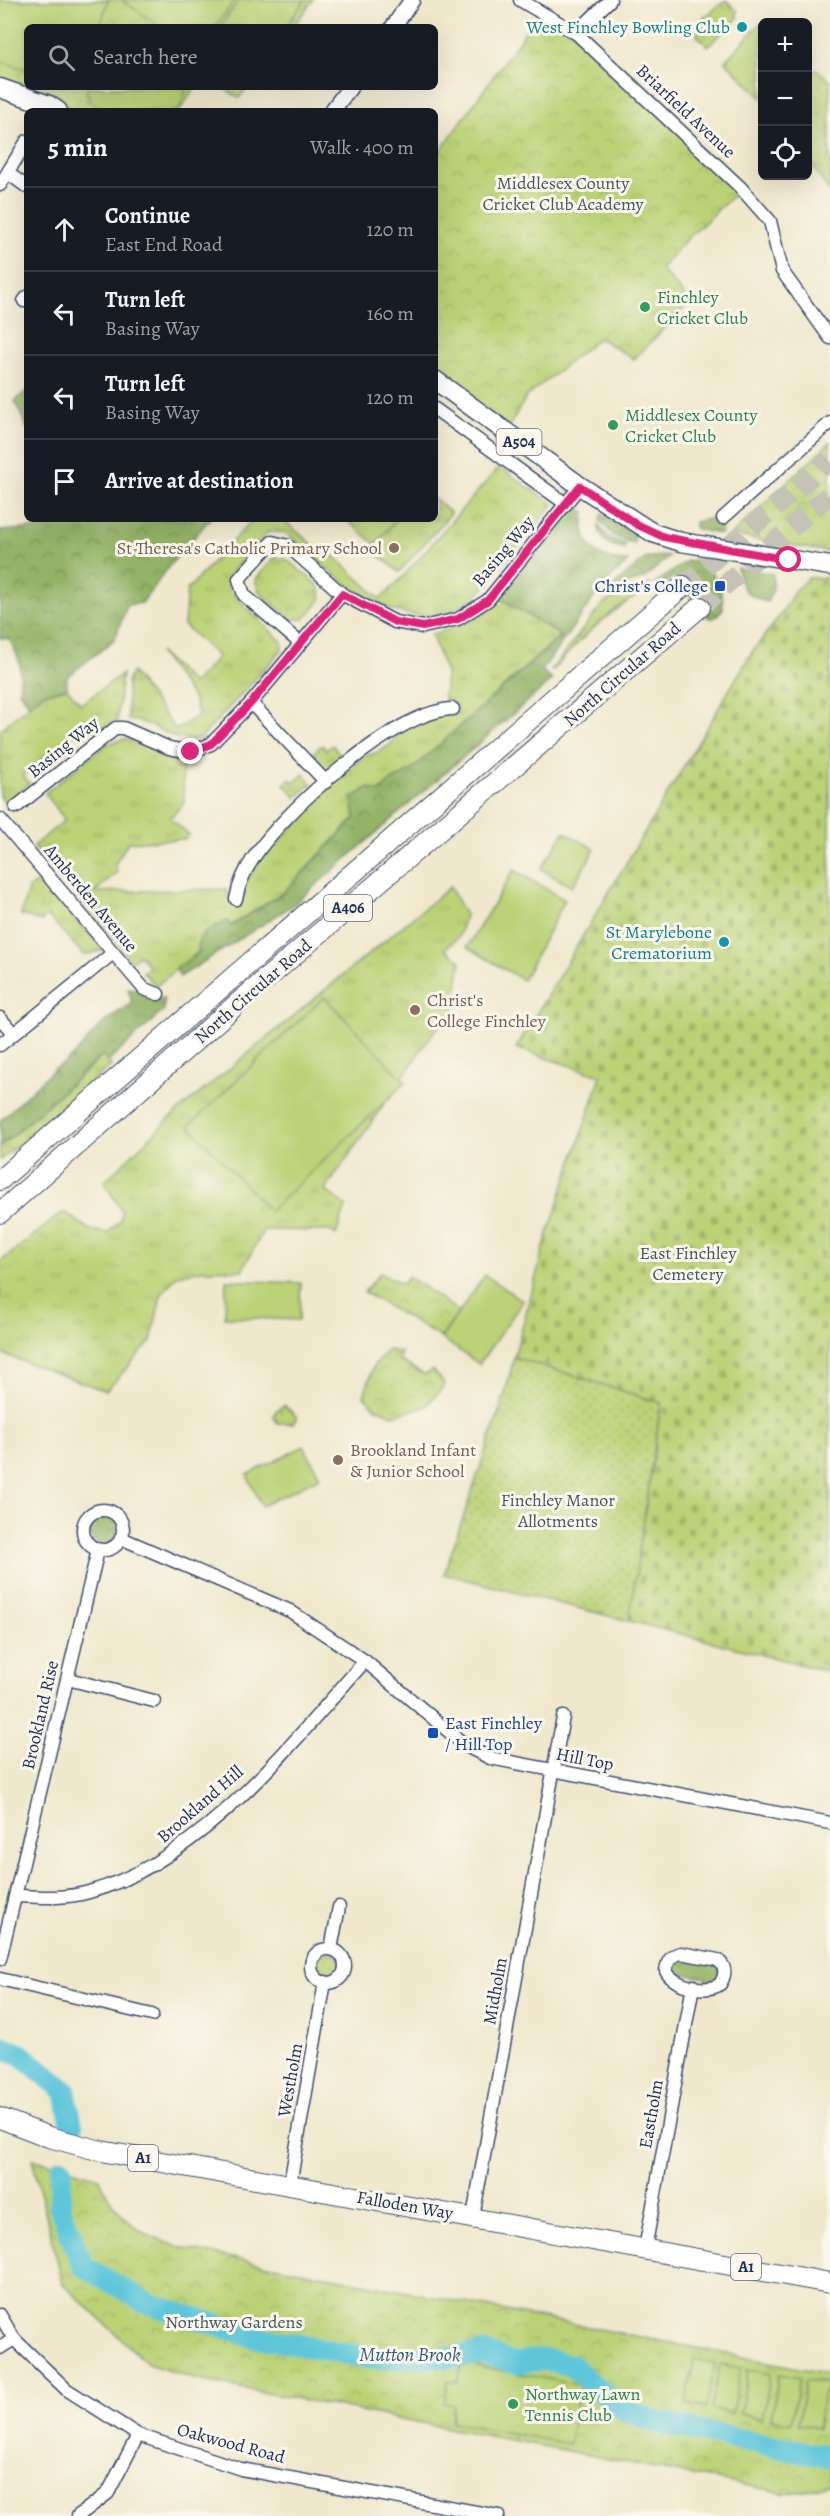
<!DOCTYPE html>
<html lang="en">
<head>
<meta charset="utf-8">
<style>
	body { margin:0; font-family:Alegreya,serif; background:#242831; color:#f1f3f6 }
	.controls { position:absolute; right:18px; top:18px; display:grid; overflow:hidden; border-radius:9px; box-shadow:0 6px 24px #0002 }
	.controls button { width:54px; height:54px; display:grid; place-items:center; padding:0; border:0; border-bottom:2px solid #363941; background:#171b24; color:#f1f3f6; font:30px sans-serif }
	.stop { position:absolute; width:18px; height:18px; margin:-14px; border:4px solid #db2777; border-radius:50%; background:#fff }
	.stop.end { background:#db2777; border-color:#fff; box-shadow:0 2px 6px #0008 }
	.list { margin:0; padding:0; list-style:none }
	h2 { display:flex; justify-content:space-between; align-items:center; height:78px; margin:0; padding:0 24px; font-size:26px }
	h2 small { font-size:20px; font-weight:400; color:#9ea1a6 }
	.list li { display:grid; grid-template-columns:39px 1fr auto; gap:18px; align-items:center; box-sizing:border-box; height:84px; padding:0 24px; border-top:2px solid #363941 }
	.list b { display:block; font-size:22px; white-space:nowrap }
	.list p { margin:0; font-size:20px; white-space:nowrap; color:#9ea1a6 }
	.list em { font-size:20px; font-style:normal; color:#9ea1a6 }
	.icon { flex:none; width:33px; height:33px; fill:none; stroke:currentColor; stroke-width:2; stroke-linecap:round; stroke-linejoin:round }
	.map { position:relative; flex:none; width:830px; height:2516px; overflow:hidden }
	.search { position:absolute; background:#171b24; box-shadow:0 6px 24px #0002; left:24px; top:24px; width:414px; height:66px; display:flex; align-items:center; gap:15px; box-sizing:border-box; padding:0 21px; border-radius:9px; color:#9ea1a6; font-size:22px }
	.panel { position:absolute; background:#171b24; box-shadow:0 6px 24px #0002; left:24px; top:108px; width:414px; height:414px; border-radius:9px }
	.map>svg:first-child { display:block }
	.grass { fill:url(#grass-tufts); stroke:#6a806a; stroke-width:1.5 }
	.forest { fill:url(#forest-crowns); stroke:#577162; stroke-width:1.5 }
	.cemetery { fill:url(#cemetery-stones); stroke:#6a806a; stroke-width:1.5 }
	.park { fill:url(#park-crowns); stroke:#6a806a; stroke-width:1.5 }
	.garden { fill:url(#garden-dots); stroke:#6a806a; stroke-width:1.5 }
	.pitch { fill:#bad175; stroke:#6a806a; stroke-width:1.5 }
	.lines { fill:none; stroke-linecap:round; stroke-linejoin:round }
	.river { stroke:#5ec6da; stroke-width:22 }
	.trunk-tunnel { stroke:#c5c3b6; stroke-width:20; stroke-dasharray:20 10; stroke-linecap:butt }
	.minor-casing { stroke:#3b4b6e; stroke-width:15 }
	.tertiary-casing { stroke:#3b4b6e; stroke-width:18 }
	.primary-casing { stroke:#3b4b6e; stroke-width:21 }
	.trunk-casing { stroke:#3b4b6e; stroke-width:22 }
	.minor { stroke:#fff; stroke-width:12 }
	.tertiary { stroke:#fff; stroke-width:15 }
	.primary { stroke:#fff; stroke-width:18 }
	.trunk { stroke:#fff; stroke-width:20 }
	.route { stroke:#db2777; stroke-width:8 }
	.culture-dot { fill:#0f9aa8; stroke:#fbf7ec; stroke-width:2 }
	.leisure-dot { fill:#2e9e5b; stroke:#fbf7ec; stroke-width:2 }
	.education-dot { fill:#8d6e63; stroke:#fbf7ec; stroke-width:2 }
	.transit-dot { fill:#1a4fb4; stroke:#fbf7ec; stroke-width:2 }
	.labels { text-anchor:middle; dominant-baseline:central; stroke-width:6; stroke-linejoin:round; paint-order:stroke }
	.shield { fill:#fbf7ec; stroke:#5e6b89; stroke-width:1.5 }
	.shield-label { font-size:16px; font-weight:bold; fill:#1b2f5e }
	.culture-label { font-size:18px; fill:#0d838f; stroke:#fbf7ec; text-anchor:end }
	.street-label { font-size:18px; fill:#1b2f5e; stroke:#fbf7ec }
	.park-label { font-size:18px; fill:#435864; stroke:#fbf7ec }
	.leisure-label { font-size:18px; fill:#27864d; stroke:#fbf7ec; text-anchor:start }
	.education-label { font-size:18px; fill:#785e54; stroke:#fbf7ec; text-anchor:start }
	.transit-label { font-size:18px; fill:#164399; stroke:#fbf7ec; text-anchor:end }
	.water-label { font-size:20px; font-style:italic; fill:#2f5c83; stroke:#fbf7ec }
</style>
</head>
<body>
<div class="map">
<svg width="830" height="2516" viewBox="0 0 830 2516">
	<defs>
		<pattern id="grass-tufts" width="24" height="20" patternUnits="userSpaceOnUse" patternTransform="scale(1.5)"><rect width="24" height="20" fill="#bad175"/><path d="M3 7l-1-3M5 7V3M7 7l1-3M15 17l-1-3M17 17v-4M19 17l1-3" fill="none" stroke="#9fb468"/></pattern>
		<pattern id="forest-crowns" width="20" height="18" patternUnits="userSpaceOnUse" patternTransform="scale(1.5)"><rect width="20" height="18" fill="#93b366"/><path d="M2 6a3 3 0 1 1 6 0M12 15a3 3 0 1 1 6 0" fill="none" stroke="#779257"/></pattern>
		<pattern id="cemetery-stones" width="16" height="16" patternUnits="userSpaceOnUse" patternTransform="scale(1.5)"><rect width="16" height="16" fill="#bad175"/><path d="M2 7V4a2 2 0 0 1 4 0v3zM10 15v-3a2 2 0 0 1 4 0v3z" fill="#9fb468"/></pattern>
		<pattern id="park-crowns" width="20" height="18" patternUnits="userSpaceOnUse" patternTransform="scale(1.5)"><rect width="20" height="18" fill="#bad175"/><path d="M2 6a3 3 0 1 1 6 0M12 15a3 3 0 1 1 6 0" fill="none" stroke="#9fb468"/></pattern>
		<pattern id="garden-dots" width="8" height="8" patternUnits="userSpaceOnUse" patternTransform="scale(1.5)"><rect width="8" height="8" fill="#bad175"/><path d="M2 2h.1M6 6h.1" fill="none" stroke="#9fb468" stroke-width="1.8" stroke-linecap="round"/></pattern>
	</defs>
	<rect width="100%" height="100%" fill="#fbf7ec"/>
	<filter id="ink" filterUnits="userSpaceOnUse"><feTurbulence type="fractalNoise" baseFrequency=".0167" numOctaves="2"/><feDisplacementMap in="SourceGraphic" scale="12" xChannelSelector="R" yChannelSelector="G"/><feConvolveMatrix kernelMatrix="1 2 1 2 8 2 1 2 1" color-interpolation-filters="sRGB"/></filter>
	<filter id="wash" filterUnits="userSpaceOnUse"><feTurbulence type="fractalNoise" baseFrequency=".008" numOctaves="4" result="noise"/><feDisplacementMap in="SourceGraphic" scale="24" xChannelSelector="R" yChannelSelector="G"/><feGaussianBlur stdDeviation="1.35" result="paint"/><feColorMatrix in="noise" values="0 0 0 0 0 0 0 0 0 0 0 0 0 0 0 0 0 1.4 0 .05"/><feComposite in="paint" operator="in"/></filter>
	<g filter="url(#wash)">
		<rect width="100%" height="100%" fill="#efe8cc"/>
		<g class="grass">
			<polygon points="726,0 738,12 736,15 738,18 708,46 697,36 701,20"/>
			<path d="M499,467l54,37c-17,21 -34,41 -51,61 -7,9 -15,20 -23,28 -72,61 -141,-16 -194,-61h-17l-41,46 2,12 53,52v8l-81,88c-31,8 -44,-18 -73,-18l-1,-38 5,-10 44,58 23,-15 -6,-17 -34,-46 34,32 25,-27 -34,-32 3,-35 66,-71h29l41,34 4,-4 53,50 22,-21z"/>
			<polygon points="435,499 451,513 399,572 371,549 397,519 435,519"/>
			<polygon points="274,558 286,559 319,586 321,599 304,619 291,619 260,593 255,580"/>
			<path d="M650,584l1,3c-39,22 -71,50 -98,84l-2,-1 50,-64 8,-6z"/>
			<path d="M500,598l61,37 -151,136 -22,12 -105,110 -53,33 -74,60 -13,-14 6,-5 -9,-12 -9,6 -48,-59 -50,-56 32,-26 -20,-27 62,-49 16,-5 17,2 25,15 17,6 2,41 -14,15 19,17 -4,4 -57,3 -13,22 2,8 -22,20 122,-3h10l4,12h11l1,-15 27,-40h6l21,-24 2,-7 66,-60c14,-1 29,-10 34,-23l40,-18h18l-1,-9 -12,-7 2,-25 -15,-39c28,-6 49,-15 69,-36z"/>
			<polygon points="122,674 117,721 96,730 89,722 23,776 29,783 6,804 0,796 0,730 42,694 67,688 81,704"/>
			<polygon points="322,745 326,750 332,745 343,757 326,772 311,755"/>
			<polygon points="304,774 312,784 296,797 284,784 290,779 293,783"/>
			<polygon points="39,881 104,950 84,955 48,916 41,921 21,915 28,889"/>
			<polygon points="450,887 465,915 459,936 445,949 461,961 453,1011 432,1034 325,1190 346,1206 336,1235 330,1231 264,1230 242,1270 201,1270 177,1275 161,1295 151,1341 106,1391 0,1353 0,1262 62,1213 66,1213 90,1230 108,1233 121,1220 122,1211 104,1182 171,1117"/>
			<polygon points="103,1056 111,1066 0,1160 0,1147"/>
		</g>
		<g class="forest">
			<polygon points="27,390 27,429 15,401"/>
			<path d="M575,506l10,6c-6,32 11,49 43,49l-28,28 -58,81 10,10 -259,225 -113,72 -4,-9 23,-15c-5,-20 13,-25 28,-32l4,5 52,-33 72,-74 -3,-21 16,-10 13,4 7,-9 22,-12 151,-135 -61,-38z"/>
			<polygon points="602,514 634,534 634,544 614,536 600,521"/>
			<polygon points="713,518 722,528 721,534 695,529 695,522"/>
			<path d="M55,519h155l-40,46 -28,38 -15,2 -12,34 -48,38v11l-25,6 -13,11 -10,-14c3,-24 2,-31 -10,-52l-9,-1v-107l50,-4z"/>
			<path d="M598,525l11,13 16,6v4c-17,0 -23,-7 -27,-23z"/>
			<polygon points="669,556 646,577 605,593 647,557"/>
			<path d="M699,560c16,14 24,28 24,49l-9,9h-5l-35,-42 -14,12 -5,-4 32,-23z"/>
			<path d="M737,568l36,6v15l-6,13c-23,-8 -25,-10 -30,-34z"/>
			<path d="M128,989c15,0 19,10 36,10v11l-56,52 -6,-6 -102,91v-26l54,-52c19,-9 32,-28 46,-43 9,-9 22,-15 32,-23z"/>
			<circle cx="103" cy="1530" r="14"/>
			<polygon points="677,1958 719,1966 720,1978 705,1984 706,1978 683,1974 681,1980 674,1977 670,1966"/>
		</g>
		<polygon class="cemetery" points="809,578 830,578 830,1672 629,1621 661,1403 514,1357 545,1243 601,1076 516,1048 752,652 782,613 796,589"/>
		<g class="park">
			<polygon points="0,0 313,0 293,27 27,27 27,87 196,87 179,111 58,111 0,88"/>
			<polygon points="539,13 578,34 741,188 682,244 661,269 690,302 634,359 599,338 526,397 509,427 435,377 435,158"/>
			<polygon points="816,69 830,80 830,193 808,159 808,78"/>
			<polygon points="222,87 248,87 239,98"/>
			<polygon points="830,442 830,552 731,535"/>
			<polygon points="380,1273 403,1284 408,1276 459,1312 441,1338 364,1292"/>
			<polygon points="388,1350 401,1352 398,1360 425,1375 433,1370 445,1385 425,1407 393,1415 376,1408 364,1396 374,1365"/>
			<polygon points="284,1405 296,1416 296,1419 293,1423 278,1423 273,1417 276,1411"/>
			<path d="M32,2159l68,19c8,26 30,50 56,61 9,4 21,6 31,10l643,125v110l-26,7 -19,2 -591,-114 -46,-15 -85,-80z"/>
		</g>
		<g class="garden">
			<polygon points="514,1357 661,1403 629,1621 444,1574 505,1394"/>
			<circle cx="328" cy="1965" r="12"/>
		</g>
		<g class="pitch">
			<polygon points="0,0 108,0 100,27 27,27 27,70 0,61"/>
			<polygon points="122,0 235,0 215,27 161,27"/>
			<polygon points="239,0 305,0 286,27 220,27"/>
			<polygon points="760,24 762,26 762,98 725,61"/>
			<polygon points="88,87 187,87 179,111 104,111 88,100 91,96 86,94"/>
			<polygon points="346,519 397,519 375,544"/>
			<polygon points="564,832 595,849 572,887 541,869"/>
			<polygon points="514,870 565,900 523,980 467,947"/>
			<polygon points="324,997 406,1082 270,1211 189,1126"/>
			<polygon points="485,1275 523,1301 479,1364 441,1338"/>
			<polygon points="226,1280 301,1283 299,1320 225,1317"/>
			<polygon points="304,1446 320,1477 262,1506 247,1475"/>
			<polygon points="694,2359 715,2363 706,2408 686,2404"/>
			<polygon points="462,2363 580,2385 569,2444 451,2422 454,2405 444,2403 448,2381 458,2383"/>
			<polygon points="720,2364 741,2368 732,2413 711,2409"/>
			<polygon points="748,2370 771,2374 762,2419 740,2414"/>
			<polygon points="779,2374 800,2378 791,2423 771,2419"/>
			<polygon points="806,2380 826,2383 818,2428 798,2424"/>
		</g>
		<g class="lines">
			<g class="river">
				<polyline points="0,2047 20,2054 65,2091 72,2127"/>
				<polyline points="61,2169 60,2208 83,2266 147,2303 252,2336 369,2358 456,2357 485,2353 515,2363 544,2359 573,2366 594,2386 623,2409 649,2420 677,2427 830,2457"/>
			</g>
		</g>
	</g>
	<g filter="url(#ink)">
		<g class="lines">
			<g class="trunk-tunnel">
				<polyline points="683,586 830,460"/>
				<polyline points="700,607 830,494"/>
			</g>
			<g class="minor-casing">
				<g id="minor">
					<polyline points="520,0 576,33 740,187 770,221 782,271 830,338"/>
					<polyline points="576,33 610,0"/>
					<polyline points="8,173 27,187"/>
					<polyline points="0,185 27,141"/>
					<polyline points="24,301 27,297"/>
					<polyline points="435,409 566,504"/>
					<polyline points="723,518 830,423"/>
					<polyline points="300,643 244,595 239,579 272,542 288,546 342,594"/>
					<polyline points="251,703 326,782"/>
					<polyline points="16,807 116,728 123,728 169,748 191,752 211,744 251,703 342,594 395,622 423,627 458,619 488,600 580,486"/>
					<polyline points="0,819 144,989 158,994"/>
					<path d="M236,899c3,-16 9,-29 18,-42 31,-47 142,-147 199,-148"/>
					<polyline points="0,1018 13,1033"/>
					<polyline points="0,1045 113,953"/>
					<circle cx="103" cy="1530" r="20"/>
					<polyline points="121,1538 290,1611 365,1661 466,1746 490,1758 830,1823"/>
					<polyline points="68,1679 154,1701"/>
					<path d="M16,1896c25,1 49,3 73,-4 112,-31 201,-147 276,-231"/>
					<polyline points="331,1949 339,1907"/>
					<circle cx="328" cy="1966" r="17"/>
					<path d="M681,1953l37,7c8,7 8,15 2,24 -13,10 -47,2 -54,-13 1,-10 5,-16 15,-18z"/>
					<polyline points="0,1959 98,1550"/>
					<polyline points="0,1979 152,2015"/>
					<polyline points="290,2184 325,1982"/>
					<polyline points="473,2217 563,1717"/>
					<polyline points="645,2249 693,1986"/>
					<polyline points="0,2315 14,2339 66,2389 138,2435 241,2469 498,2516"/>
					<polyline points="0,2348 14,2339"/>
					<polyline points="78,2516 108,2493 138,2435"/>
				</g>
			</g>
			<g class="tertiary-casing">
				<g id="tertiary">
					<polyline points="393,27 412,0"/>
					<polyline points="332,111 350,87"/>
				</g>
			</g>
			<g class="primary-casing">
				<g id="primary">
					<polyline points="0,88 49,105 58,111"/>
					<polyline points="435,380 580,486 653,533 681,542 830,566"/>
				</g>
			</g>
			<g class="trunk-casing">
				<g id="trunk">
					<polyline points="0,1180 683,586"/>
					<polyline points="0,1213 238,1003 700,607"/>
					<polyline points="0,2118 49,2137 101,2151 830,2283"/>
				</g>
			</g>
			<use href="#minor" class="minor"/>
			<use href="#tertiary" class="tertiary"/>
			<use href="#primary" class="primary"/>
			<use href="#trunk" class="trunk"/>
		</g>
	</g>
	<g class="lines" filter="url(#ink)">
		<polyline class="route" points="191,752 211,744 251,703 342,594 395,622 423,627 458,619 488,600 580,486 636,524 664,537 789,560"/>
	</g>
	<g class="culture-dot">
		<circle cx="742" cy="27" r="6"/>
		<circle cx="724" cy="942" r="6"/>
	</g>
	<g class="leisure-dot">
		<circle cx="645" cy="307" r="6"/>
		<circle cx="613" cy="425" r="6"/>
		<circle cx="513" cy="2404" r="6"/>
	</g>
	<g class="education-dot">
		<circle cx="394" cy="548" r="6"/>
		<circle cx="415" cy="1010" r="6"/>
		<circle cx="338" cy="1460" r="6"/>
	</g>
	<g class="transit-dot">
		<rect x="714" y="580" width="12" height="12" rx="3"/>
		<rect x="427" y="1727" width="12" height="12" rx="3"/>
	</g>
	<g class="labels">
		<g class="shield">
			<rect x="496.5" y="429" width="45" height="26" rx="4.5"/>
			<rect x="324" y="895" width="48" height="26" rx="4.5"/>
			<rect x="128" y="2145" width="30" height="26" rx="4.5"/>
			<rect x="731" y="2254" width="30" height="26" rx="4.5"/>
		</g>
		<g class="shield-label">
			<text x="519" y="442">A504</text>
			<text x="348" y="908">A406</text>
			<text x="143" y="2158">A1</text>
			<text x="746" y="2267">A1</text>
		</g>
		<g class="culture-label">
			<text x="730" y="27">West Finchley Bowling Club</text>
			<text x="712" y="932">St Marylebone<tspan x="712" dy="21">Crematorium</tspan></text>
		</g>
		<g class="street-label">
			<text transform="translate(686 111) rotate(43)">Briarfield Avenue</text>
			<text transform="translate(503 551) rotate(-50)">Basing Way</text>
			<text transform="translate(622 674) rotate(-41)">North Circular Road</text>
			<text transform="translate(63 747) rotate(-39)">Basing Way</text>
			<text transform="translate(91 898) rotate(50)">Amberden Avenue</text>
			<text transform="translate(253 991) rotate(-41)">North Circular Road</text>
			<text transform="translate(40 1715) rotate(-77)">Brookland Rise</text>
			<text transform="translate(585 1759) rotate(11)">Hill Top</text>
			<text transform="translate(200 1804) rotate(-41)">Brookland Hill</text>
			<text transform="translate(495 1991) rotate(-80)">Midholm</text>
			<text transform="translate(290 2080) rotate(-80)">Westholm</text>
			<text transform="translate(651 2114) rotate(-80)">Eastholm</text>
			<text transform="translate(405 2205) rotate(10)">Falloden Way</text>
			<text transform="translate(231 2443) rotate(15)">Oakwood Road</text>
		</g>
		<g class="park-label">
			<text x="563" y="183">Middlesex County<tspan x="563" dy="21">Cricket Club Academy</tspan></text>
			<text x="688" y="1253">East Finchley<tspan x="688" dy="21">Cemetery</tspan></text>
			<text x="558" y="1500">Finchley Manor<tspan x="558" dy="21">Allotments</tspan></text>
			<text x="234" y="2322">Northway Gardens</text>
		</g>
		<g class="leisure-label">
			<text x="657" y="297">Finchley<tspan x="657" dy="21">Cricket Club</tspan></text>
			<text x="625" y="415">Middlesex County<tspan x="625" dy="21">Cricket Club</tspan></text>
			<text x="525" y="2394">Northway Lawn<tspan x="525" dy="21">Tennis Club</tspan></text>
		</g>
		<g class="education-label">
			<text x="382" y="548" text-anchor="end">St Theresa's Catholic Primary School</text>
			<text x="427" y="1000">Christ's<tspan x="427" dy="21">College Finchley</tspan></text>
			<text x="350" y="1450">Brookland Infant<tspan x="350" dy="21">&amp; Junior School</tspan></text>
		</g>
		<g class="transit-label">
			<text x="708" y="586">Christ's College</text>
			<text x="445" y="1723" text-anchor="start">East Finchley<tspan x="445" dy="21">/ Hill Top</tspan></text>
		</g>
		<g class="water-label">
			<text x="410" y="2354">Mutton Brook</text>
		</g>
	</g>
</svg>
<div class="controls">
<button>+</button>
<button>−</button>
<button><svg class="icon" aria-label="locate" viewBox="0 0 24 24"><circle cx="12" cy="12" r="6"/><path d="M12 2v4M12 18v4M2 12h4M18 12h4"/></svg></button>
</div>
<div class="stop" style="left:789px;top:560px"></div>
<div class="stop end" style="left:191px;top:752px"></div>
<div class="search"><svg class="icon" aria-label="search" viewBox="0 0 24 24"><circle cx="10" cy="10" r="6"/><path d="M15 15l6 6"/></svg>Search here</div>
<section class="panel">
<h2>5 min<small>Walk · 400 m</small></h2>
<ul class="list">
<li><svg class="icon" aria-label="ahead" viewBox="0 0 24 24"><path d="M12 20V5M6 11l6-6 6 6"/></svg><div><b>Continue</b><p>East End Road</p></div><em>120 m</em></li>
<li><svg class="icon" aria-label="left" viewBox="0 0 24 24"><path d="M17 20v-9H6M10 6l-5 5 5 5"/></svg><div><b>Turn left</b><p>Basing Way</p></div><em>160 m</em></li>
<li><svg class="icon" aria-label="left" viewBox="0 0 24 24"><path d="M17 20v-9H6M10 6l-5 5 5 5"/></svg><div><b>Turn left</b><p>Basing Way</p></div><em>120 m</em></li>
<li><svg class="icon" aria-label="arrive" viewBox="0 0 24 24"><path d="M6 21V4h12l-3 4 3 4H6"/></svg><div><b>Arrive at destination</b></div></li>
</ul>
</section>
</div>
</body>
</html>
